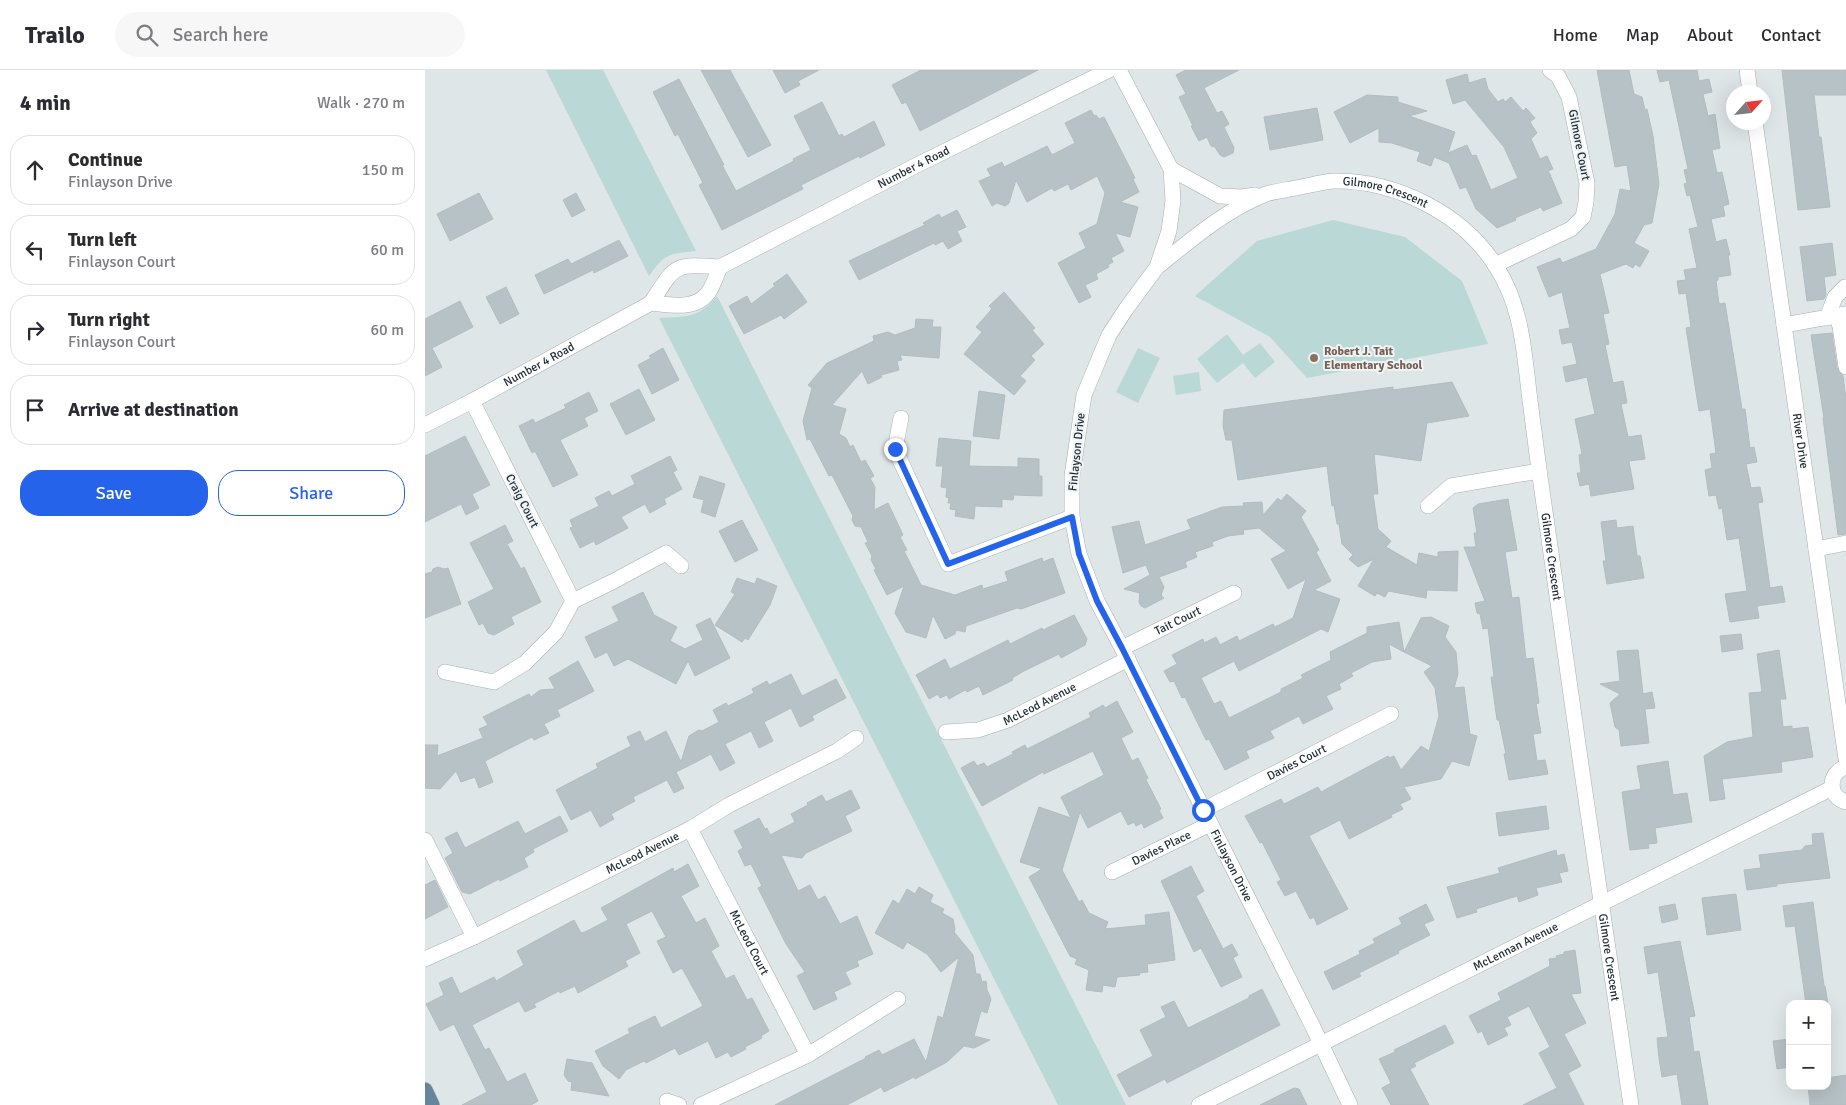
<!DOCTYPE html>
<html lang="en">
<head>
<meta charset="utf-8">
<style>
	body { margin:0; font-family:Signika,sans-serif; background:#f7f7f7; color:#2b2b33 }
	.controls { position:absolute; right:15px; bottom:15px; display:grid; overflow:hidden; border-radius:10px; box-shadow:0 5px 20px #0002 }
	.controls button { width:45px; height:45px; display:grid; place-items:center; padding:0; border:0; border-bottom:1px solid #e1e1e2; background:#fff; color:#2b2b33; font:25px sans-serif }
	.compass { position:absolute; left:1301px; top:15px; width:45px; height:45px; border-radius:50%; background:#fff; box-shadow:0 5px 20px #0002; rotate:63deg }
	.stop { position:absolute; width:15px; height:15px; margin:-11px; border:4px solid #2563eb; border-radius:50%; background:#fff }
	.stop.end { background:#2563eb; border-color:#fff; box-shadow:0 1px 5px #0008 }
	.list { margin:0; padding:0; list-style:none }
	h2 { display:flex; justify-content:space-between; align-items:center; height:65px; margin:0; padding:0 20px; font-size:21px }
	h2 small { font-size:16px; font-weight:400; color:#7c7c81 }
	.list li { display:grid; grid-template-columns:32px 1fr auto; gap:15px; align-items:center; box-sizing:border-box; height:70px; margin:0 10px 10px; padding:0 10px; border:1px solid #e1e1e2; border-radius:20px }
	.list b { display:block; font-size:19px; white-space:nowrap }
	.list p { margin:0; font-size:16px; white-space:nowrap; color:#7c7c81 }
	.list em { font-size:16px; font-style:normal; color:#7c7c81 }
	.actions { display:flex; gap:10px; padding:15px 20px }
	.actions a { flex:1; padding:11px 0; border:1px solid #2563eb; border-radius:20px; text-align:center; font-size:18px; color:#2563eb }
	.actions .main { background:#2563eb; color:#fff }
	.icon { flex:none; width:28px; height:28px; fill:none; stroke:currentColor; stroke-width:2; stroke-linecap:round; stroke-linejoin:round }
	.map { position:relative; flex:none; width:1421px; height:1035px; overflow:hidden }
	header { display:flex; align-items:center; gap:30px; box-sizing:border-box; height:70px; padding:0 25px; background:#fff; border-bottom:1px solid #e1e1e2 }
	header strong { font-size:24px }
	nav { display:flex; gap:28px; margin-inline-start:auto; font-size:18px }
	.search { width:350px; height:45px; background:#f7f7f7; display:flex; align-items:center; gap:12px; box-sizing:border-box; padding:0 18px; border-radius:28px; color:#7c7c81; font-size:19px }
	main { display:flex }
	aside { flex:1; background:#fff }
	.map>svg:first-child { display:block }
	.green { fill:#b9d8d6 }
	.building { fill:#b7c2c6; stroke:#b2bdc1 }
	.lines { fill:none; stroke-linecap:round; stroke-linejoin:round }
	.minor-casing { stroke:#a6afb3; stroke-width:16 }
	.major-casing { stroke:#bdc0c3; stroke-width:16 }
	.minor { stroke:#fff; stroke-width:15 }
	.major { stroke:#67859a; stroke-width:15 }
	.route { stroke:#2563eb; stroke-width:6 }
	.education-dot { fill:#8d6e63; stroke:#eff4f5; stroke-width:2 }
	.labels { text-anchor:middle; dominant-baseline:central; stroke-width:4; stroke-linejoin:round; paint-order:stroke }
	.street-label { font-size:12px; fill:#222e36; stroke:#eff4f5 }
	.education-label { font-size:12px; font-weight:bold; fill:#785e54; stroke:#eff4f5; text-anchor:start }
</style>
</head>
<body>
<header>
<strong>Trailo</strong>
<div class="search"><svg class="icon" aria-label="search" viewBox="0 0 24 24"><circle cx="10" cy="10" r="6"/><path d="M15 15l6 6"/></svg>Search here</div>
<nav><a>Home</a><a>Map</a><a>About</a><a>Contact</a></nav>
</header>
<main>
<aside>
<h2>4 min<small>Walk · 270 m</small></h2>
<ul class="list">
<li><svg class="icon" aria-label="ahead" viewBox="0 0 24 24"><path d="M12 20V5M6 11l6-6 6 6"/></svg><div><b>Continue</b><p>Finlayson Drive</p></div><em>150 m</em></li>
<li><svg class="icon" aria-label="left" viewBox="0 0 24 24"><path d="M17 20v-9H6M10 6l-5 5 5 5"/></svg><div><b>Turn left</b><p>Finlayson Court</p></div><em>60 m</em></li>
<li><svg class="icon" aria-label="right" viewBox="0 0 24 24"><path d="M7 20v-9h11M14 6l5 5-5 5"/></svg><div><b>Turn right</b><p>Finlayson Court</p></div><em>60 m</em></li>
<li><svg class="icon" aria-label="arrive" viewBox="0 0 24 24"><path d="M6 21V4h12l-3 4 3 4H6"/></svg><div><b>Arrive at destination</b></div></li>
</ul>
<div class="actions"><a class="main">Save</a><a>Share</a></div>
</aside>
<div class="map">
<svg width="1421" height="1035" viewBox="0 0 1421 1035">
	<rect width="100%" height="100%" fill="#dfe6e8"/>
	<g class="green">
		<path d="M121,0h57l93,181c-28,3 -31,2 -47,25z"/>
		<polygon points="908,150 980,167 1037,211 1063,274 882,308 845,267 770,226 832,171"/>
		<path d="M292,226l409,809h-68l-399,-787c28,-2 39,1 58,-22z"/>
		<polygon points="802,264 818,285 835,273 850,292 830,308 818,293 792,313 772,289"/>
		<polygon points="713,278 735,288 713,333 691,322"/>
		<polygon points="774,302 776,321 751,325 748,306"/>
	</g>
	<g class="building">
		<polygon points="276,0 305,0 346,75 323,87"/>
		<polygon points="348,0 394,0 373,11 375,15 360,23"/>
		<polygon points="496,0 613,0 495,61 481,32 477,34 467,15"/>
		<polygon points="761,0 814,0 779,18 792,43 797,41 804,54 799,57 809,78 808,83 799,87 795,85 790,77 786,76 782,67 774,71 766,56 768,56 754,27 761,24 751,5"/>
		<polygon points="1172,0 1204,0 1209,24 1217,27 1220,40 1222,39 1228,66 1234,114 1227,153 1219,155 1209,173 1224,181 1215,197 1210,194 1208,198 1201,194 1175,204 1184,243 1178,244 1184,274 1180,275 1188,313 1198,311 1202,333 1196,334 1203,367 1216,365 1220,389 1204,391 1209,419 1166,426 1164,414 1155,416 1152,403 1156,403 1154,385 1157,384 1150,349 1170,344 1162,307 1141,312 1138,297 1152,294 1147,272 1137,274 1134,260 1145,258 1137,222 1124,227 1112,197 1135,188 1137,193 1171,179 1190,144 1195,119 1206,121 1202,95 1190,97"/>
		<polygon points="1232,0 1272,0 1274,11 1284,9 1287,22 1278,24 1283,46 1290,44 1295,78 1287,80 1292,103 1297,102 1304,134 1298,136 1300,146 1286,149 1291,172 1301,169 1305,185 1303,185 1306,205 1293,207 1293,210 1291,211 1294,234 1300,233 1317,339 1320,339 1325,378 1329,377 1332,392 1321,394 1326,418 1335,417 1338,432 1333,433 1345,518 1357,516 1360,532 1332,536 1334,548 1305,552 1300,524 1322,521 1314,468 1302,470 1297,438 1294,439 1291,425 1284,426 1280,400 1287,398 1285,384 1291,383 1285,339 1274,341 1261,258 1266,257 1261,223 1254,224 1252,211 1261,210 1259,200 1272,198 1264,159 1273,157 1265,125 1262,126 1259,114 1262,113 1259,100 1263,99 1244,10 1235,12"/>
		<polygon points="1357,0 1421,0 1421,25 1389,25 1394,67 1396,67 1405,137 1373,140"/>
		<polygon points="1042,4 1044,13 1060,8 1063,19 1073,32 1078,29 1080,32 1086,27 1098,41 1101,38 1110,48 1105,52 1112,63 1106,69 1115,89 1122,86 1128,99 1123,101 1126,106 1124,106 1126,107 1137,133 1118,141 1116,137 1090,148 1091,150 1072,158 1051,139 1041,117 1035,119 1024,93 1009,87 1006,96 992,91 995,82 967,73 954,72 954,58 925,73 909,42 942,25 973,27 973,32 1002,41 984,46 1030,62 1023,83 1042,75 1047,86 1051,85 1066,120 1093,108 1079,77 1040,30 1028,34 1021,10"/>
		<polygon points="254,9 299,95 297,95 311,121 369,91 368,89 386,80 369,46 397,32 414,66 417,64 419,67 449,51 460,75 435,88 434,86 376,115 378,119 297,160 274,115 278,113 253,64 250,66 228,22"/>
		<polygon points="892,38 898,70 845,80 839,47"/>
		<polygon points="666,40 669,46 671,45 674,49 679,47 710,108 708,109 714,122 695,132 713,137 705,167 690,163 699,181 686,188 688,192 683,195 684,197 671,204 673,209 660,215 666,227 654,233 633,193 661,178 654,163 672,154 680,123 672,106 646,120 643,114 629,121 627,118 602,132 591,110 584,133 580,136 572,133 567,136 554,111 566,106 562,99 577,92 579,97 622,76 627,85 650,73 640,53"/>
		<polygon points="54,123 68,149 25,171 12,144"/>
		<polygon points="151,123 160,140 147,147 138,130"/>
		<polygon points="532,140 541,157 532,161 537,171 523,179 518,171 510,175 509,173 434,210 424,191 500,155 498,153 514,144 516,148"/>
		<polygon points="194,170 203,186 169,203 168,200 119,224 110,205 143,189 146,194"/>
		<polygon points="1407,173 1411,205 1399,207 1401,225 1399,229 1382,231 1375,177"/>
		<polygon points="362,204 382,232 359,249 356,245 319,264 304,236 322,226 326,234 350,216 348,214"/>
		<polygon points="81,217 94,244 75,254 61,227"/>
		<polygon points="579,222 610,258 607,260 619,274 606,286 610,290 595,306 601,311 589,325 539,284 557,262 551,257 567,239 564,236"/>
		<polygon points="35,231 48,257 7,278 17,297 0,306 0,249"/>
		<polygon points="491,249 508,250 507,257 516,257 514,288 475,285 477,290 472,291 474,300 456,305 457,307 443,314 437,301 407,335 421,339 414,364 421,368 425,377 428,375 436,392 440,390 449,406 445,408 450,417 449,440 463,433 478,465 475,467 482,480 479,481 496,515 530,525 557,515 558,519 583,511 580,502 617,488 618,492 628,488 640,523 596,539 592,538 541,556 540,562 531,560 530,564 520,569 508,545 501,568 481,562 470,543 479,516 462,525 449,500 451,499 446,490 447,486 440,473 443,472 436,457 430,456 427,450 428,446 407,405 404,406 385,369 382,370 378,351 387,318 383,315 402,293 449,271 448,266 463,262 470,265 490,258"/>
		<polygon points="1407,263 1412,298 1418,306 1421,329 1421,464 1413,465 1398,348 1399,348 1386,265"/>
		<polygon points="238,278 254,310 227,324 213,295 226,288 224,286"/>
		<polygon points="1027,312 1044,346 1002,353 996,391 949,384 953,424 948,424 953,459 966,471 961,477 992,495 994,483 1013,487 1013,482 1033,481 1032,521 1002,520 1001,528 963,521 960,527 952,523 950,526 933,516 949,489 933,497 924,489 928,485 917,474 914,454 912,454 909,435 907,436 902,396 813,410 807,370 801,370 798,356 799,340 968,317 968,320"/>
		<polygon points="214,319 230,350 201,365 185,334"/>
		<polygon points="554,321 580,325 574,369 548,366"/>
		<polygon points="164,322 173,341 159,348 163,356 135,370 153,405 128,417 110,381 107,383 94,356 108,349 110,353 141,338 139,335"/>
		<polygon points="40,366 65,415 47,424 54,438 41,445 36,434 0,452 0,386"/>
		<polygon points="514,368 546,371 544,396 593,397 593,388 614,389 614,406 617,406 617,426 589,425 588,430 577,429 577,437 550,436 549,449 530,446 531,440 525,439 526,433 523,433 524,428 521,427 522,418 516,417 518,396 511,396"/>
		<polygon points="245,386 252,400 248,402 257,419 239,429 241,434 225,443 220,434 196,447 203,458 171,475 169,471 155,478 145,458 148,457 145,450 174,436 170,428 184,421 187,426 210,414 206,406"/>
		<polygon points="275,406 300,414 290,447 276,442 279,430 268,427"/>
		<polygon points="862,424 881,441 876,447 894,480 891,482 906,511 889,520 915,529 903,562 896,559 814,601 809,591 776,608 789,634 796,631 804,648 856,622 856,619 878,608 876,605 906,590 905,582 942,563 942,557 974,552 979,582 964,574 966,589 947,592 926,603 928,606 914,614 916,619 901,626 908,639 878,654 874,646 845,661 849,668 821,681 824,688 800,700 784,669 781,670 760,627 757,628 749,611 745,612 739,601 752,594 747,585 778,569 779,573 791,567 795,575 812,566 814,571 848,554 850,557 868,548 881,509 863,519 846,489 861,481 834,458 818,460 819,464 803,466 787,472 788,476 770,482 772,487 760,492 762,497 734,507 739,517 736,525 739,528 720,538 716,536 714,532 715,523 699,519 725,505 721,495 698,503 687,457 714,451 720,475 766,459 762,450 797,437 819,436 818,433 837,432 838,445 853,428 856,431"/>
		<polygon points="1083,429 1092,480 1080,482 1087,528 1094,527 1101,589 1108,588 1114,633 1111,634 1116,663 1108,664 1112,691 1120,690 1123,704 1084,710 1079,684 1081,684 1074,650 1072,650 1066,607 1069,607 1063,558 1058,559 1055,544 1052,543 1050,533 1060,531 1039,477 1051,477 1049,463 1052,463 1048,438 1053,434"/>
		<polygon points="317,450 333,480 310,492 294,461"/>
		<polygon points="1191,450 1192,458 1208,456 1212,486 1215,486 1219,508 1182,514 1178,491 1181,491 1176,452"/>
		<polygon points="80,455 88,471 82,474 96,499 99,497 116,532 86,547 89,554 69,565 63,563 58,553 54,555 43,532 69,519 45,473"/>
		<polygon points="13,497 19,499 23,498 36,534 0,548 0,504 7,502 8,499"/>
		<polygon points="312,508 330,514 332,508 352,516 345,535 323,570 320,568 317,572 290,555 310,524 306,522"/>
		<polygon points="218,522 229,545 252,557 245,571 260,579 278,570 271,555 285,548 305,588 270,606 263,591 251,614 203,589 189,596 182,582 170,588 160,567 194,551 187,537"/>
		<polygon points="649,545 662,569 660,575 636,588 634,584 599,601 587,608 588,610 558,625 554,616 542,622 540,620 524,629 522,625 515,628 513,624 504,629 491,605 520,589 525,599 583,570 585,574 617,558 618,560"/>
		<polygon points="1006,547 1024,556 1020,567 1031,582 1033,604 1029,618 1039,617 1045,664 1052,666 1044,696 1027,691 1016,709 979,717 986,729 975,734 978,739 966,745 967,747 924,769 915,750 884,766 923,839 892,855 889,847 885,849 871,821 860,826 852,812 856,810 837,772 835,773 820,746 856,729 859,734 893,717 896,722 963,686 964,688 969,686 976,700 996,676 1004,681 1014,646 1010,618 999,602 1007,596 979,582 996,548"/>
		<polygon points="1316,564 1318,579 1297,582 1295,566"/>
		<polygon points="1213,580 1218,624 1227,622 1230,638 1220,639 1224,673 1196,676 1194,660 1190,657 1185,633 1195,624 1175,614 1195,611 1192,581"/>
		<polygon points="1354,580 1361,629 1355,629 1358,657 1367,656 1367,659 1383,657 1388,687 1356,692 1357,702 1297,709 1300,729 1285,731 1279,686 1302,672 1328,667 1324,623 1337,622 1332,584"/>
		<polygon points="153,591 169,621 132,640 135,646 119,654 124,663 109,670 107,667 60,691 68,712 54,718 50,707 36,712 31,701 15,719 0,718 0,675 13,675 12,686 58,668 54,659 63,655 58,647 104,624 106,627 115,620 130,619 124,608"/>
		<polygon points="366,604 377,626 411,609 421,628 387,646 389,650 375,657 366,638 339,652 348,671 334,678 326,661 300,674 310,693 295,701 286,684 273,691 251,702 259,718 249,723 242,710 208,727 210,731 186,744 189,749 175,757 166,740 146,750 131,720 173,698 171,694 206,676 202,667 215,661 220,672 241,661 256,692 264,666 274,660 277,661 294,652 288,640 301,633 303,636 329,623 327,619 342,611 344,615"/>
		<polygon points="692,631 708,662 696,668 707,691 713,688 723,708 721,710 736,739 734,740 738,748 719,758 717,753 711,756 709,752 703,755 696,741 663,758 655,742 637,800 654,832 657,830 664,843 683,852 680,859 721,855 720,845 744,842 750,890 722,894 723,902 714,903 715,905 692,907 690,917 678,915 677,922 661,920 664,900 650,894 652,889 645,886 604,807 617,799 595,792 614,737 646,748 636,727 679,705 668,681 619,704 618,702 557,736 536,698 549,691 552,696 559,693 562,697 588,684 587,682 600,675 602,679 666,647 664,643 678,635 680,638"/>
		<polygon points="1243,691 1248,725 1262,723 1267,752 1230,758 1232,773 1223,774 1224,778 1205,780 1197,722 1216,719 1212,696"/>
		<polygon points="426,720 435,738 420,746 427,761 381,783 377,788 356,785 373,821 385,815 393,830 400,826 415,854 432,846 448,884 432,891 434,896 420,902 426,914 409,922 412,929 389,940 372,906 380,902 361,874 333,818 337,816 326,794 320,796 313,781 318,778 309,761 334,748 340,759 342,758 345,765 370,752 366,744 383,735 382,733 397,725 401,732"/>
		<polygon points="1121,736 1124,759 1074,766 1071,743"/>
		<polygon points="135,746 143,761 108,779 109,782 99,788 103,797 75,811 74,809 45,824 37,822 20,788 28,783 20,768 32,762 40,778 93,751 100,764"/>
		<polygon points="1398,763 1405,808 1352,814 1352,816 1322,820 1319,800 1336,798 1334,785 1377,780 1380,776 1388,775 1387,764"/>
		<polygon points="1131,780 1132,786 1139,784 1143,801 1134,803 1137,812 1111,818 1113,825 1094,832 1092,826 1051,839 1052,842 1032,848 1022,817 1075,803 1073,798"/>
		<polygon points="263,794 274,816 256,826 271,853 280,848 294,876 286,881 301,909 309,905 322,930 327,928 344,961 336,966 337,968 320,977 321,979 306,987 303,982 291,988 283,971 254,985 250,978 221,993 219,991 201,1000 194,1009 178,996 170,981 205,963 203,959 230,946 236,958 278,936 257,898 248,903 232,871 241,867 227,841 201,854 215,883 200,891 203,896 153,923 150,916 135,923 134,921 109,934 111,937 100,942 94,931 47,955 60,980 64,978 82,1012 100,1003 113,1031 106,1035 37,1035 62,1022 29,954 15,961 1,934 19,925 14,913 27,907 35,924 69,907 71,911 99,895 92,881 149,850 156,863 160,862 183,850 176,838 248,798 249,802"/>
		<polygon points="766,796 779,821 771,826 798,879 807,874 813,885 808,888 817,907 796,917 776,878 769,882 736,811"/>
		<polygon points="10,810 23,837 0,849 0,815"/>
		<polygon points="494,817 508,825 505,832 519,839 517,843 528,849 530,859 529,862 548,885 551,904 555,904 557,912 561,911 562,920 566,929 562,943 556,941 549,966 565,970 549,978 539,976 522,992 490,1009 489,1007 459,1022 456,1017 422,1035 350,1035 441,988 440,987 454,980 457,985 489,969 501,992 513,946 518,948 534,887 516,902 502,884 482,872 478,879 450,863 468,830 474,834 482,819 490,824"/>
		<polygon points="1311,824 1316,860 1282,865 1277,828"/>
		<polygon points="1388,832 1399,916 1400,916 1403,934 1381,934 1370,856 1361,857 1358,836"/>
		<polygon points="1001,834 1009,850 999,854 1005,865 973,881 974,883 934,903 936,906 908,920 899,902 935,884 934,881 950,873 948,869 977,854 974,848"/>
		<polygon points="1250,834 1253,849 1237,853 1234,837"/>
		<polygon points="1255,871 1270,946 1264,947 1269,982 1274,981 1283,1035 1257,1035 1252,1004 1237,1007 1234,988 1232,968 1243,967 1233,902 1223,904 1219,877"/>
		<polygon points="1150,880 1156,923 1146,924 1161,953 1139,964 1156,996 1143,1003 1159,1035 1098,1035 1132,1018 1114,983 1125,977 1104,936 1082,947 1086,955 1079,958 1083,965 1063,975 1057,961 1053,963 1044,946 1076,930 1073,923 1125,896 1124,889 1132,888 1131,886 1139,884 1139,882"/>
		<polygon points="837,919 855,955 742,1013 740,1009 704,1027 692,1005 728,986 715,960 741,947 736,937 749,931 763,958 824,928 824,926"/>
		<polygon points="1020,955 1029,973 989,993 991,996 985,999 1004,1035 966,1035 957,1018 966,1013 954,989 970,982 969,980"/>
		<polygon points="1365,969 1365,997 1352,999 1348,971"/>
		<polygon points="142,989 167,993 184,1026 146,1020 147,1012 143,1011 139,1005"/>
		<polygon points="1421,1005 1421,1035 1385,1035 1383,1016 1402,1016 1402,1008"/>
		<polygon points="869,1018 874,1019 882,1035 835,1035"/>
	</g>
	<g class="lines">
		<g class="minor-casing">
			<g id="minor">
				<path id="s1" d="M694,0l52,99 2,32 -4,30 -12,36 -31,42 -17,26 -25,60 -12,81v41l7,37 18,47 25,47 191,379 37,78"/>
				<polyline points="1322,0 1325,22"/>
				<path id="s2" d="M1330,52l91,637"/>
				<polyline points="746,99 795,126 817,127 830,125"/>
				<polyline points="1070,195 1146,159 1158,147 1161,132 1162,113 1144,27 1133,6 1125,0"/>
				<path id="s3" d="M732,197c34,-27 68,-57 109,-73 9,-3 20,-4 30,-6 12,-2 25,-6 37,-7 63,-1 131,33 164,87 26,41 27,86 33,132 5,39 10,79 16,118 27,196 56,391 85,587"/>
				<path d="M226,233c20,2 47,8 59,-13 4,-7 7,-16 10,-23"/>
				<polyline points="1411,246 1415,256 1421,297"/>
				<polyline points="1402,248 1410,227 1420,217"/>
				<polyline points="1359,255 1421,244"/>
				<polyline points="476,348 470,379 523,494 647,447"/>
				<path id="s4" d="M0,355l47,-24 179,-98c25,-39 22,-39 69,-36l195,-101 194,-96"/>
				<polyline points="1003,436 1026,416 1114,401"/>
				<polyline points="1391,479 1421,473"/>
				<polyline points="148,531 187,512 241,483 256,496"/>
				<path id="s5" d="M697,578l112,-55"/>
				<polyline points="20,602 69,612 100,593 131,562 148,531 47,331"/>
				<path id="s6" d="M521,662l32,-2 30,-10 120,-61"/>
				<path d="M1421,697c-18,5 -19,30 0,35"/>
				<path id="s7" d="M778,740l188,-96"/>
				<path id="s8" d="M265,759l118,226"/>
				<polyline points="0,770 49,867"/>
				<path id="s9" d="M687,802l98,-48"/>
				<path id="s10" d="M0,889l49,-22 216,-108 39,-24 108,-54 19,-13"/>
				<polyline points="242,1031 254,1035"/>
				<polyline points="276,1035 383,985 473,929"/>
				<path id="s11" d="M774,1035l633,-317"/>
			</g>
		</g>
		<g class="major-casing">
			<polyline id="major" points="0,1020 7,1035"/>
		</g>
		<use href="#minor" class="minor"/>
		<use href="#major" class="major"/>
	</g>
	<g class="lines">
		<polyline class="route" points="470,379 523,494 647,447 654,484 672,531 697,578 778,740"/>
	</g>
	<circle class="education-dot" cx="889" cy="288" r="5"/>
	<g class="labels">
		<g class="street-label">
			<text transform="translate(1154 75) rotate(79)">Gilmore Court</text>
			<text stroke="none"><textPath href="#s4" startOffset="561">Number 4 Road</textPath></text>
			<text stroke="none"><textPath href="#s3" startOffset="254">Gilmore Crescent</textPath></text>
			<text stroke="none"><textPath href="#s4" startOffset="129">Number 4 Road</textPath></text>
			<text stroke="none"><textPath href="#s2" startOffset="322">River Drive</textPath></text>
			<text transform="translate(652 382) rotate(-84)">Finlayson Drive</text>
			<text transform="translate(97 431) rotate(63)">Craig Court</text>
			<text stroke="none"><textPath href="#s3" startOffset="689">Gilmore Crescent</textPath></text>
			<text stroke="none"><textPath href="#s5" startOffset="62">Tait Court</textPath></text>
			<text stroke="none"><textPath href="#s6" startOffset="99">McLeod Avenue</textPath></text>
			<text stroke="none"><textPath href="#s7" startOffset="105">Davies Court</textPath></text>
			<text stroke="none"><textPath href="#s9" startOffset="55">Davies Place</textPath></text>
			<text stroke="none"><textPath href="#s10" startOffset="242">McLeod Avenue</textPath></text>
			<text stroke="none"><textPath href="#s1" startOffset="868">Finlayson Drive</textPath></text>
			<text stroke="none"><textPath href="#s8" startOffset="128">McLeod Court</textPath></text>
			<text stroke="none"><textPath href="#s11" startOffset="354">McLennan Avenue</textPath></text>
			<text stroke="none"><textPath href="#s3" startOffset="1094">Gilmore Crescent</textPath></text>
		</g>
		<g class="education-label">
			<text x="899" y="281">Robert J. Tait<tspan x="899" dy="14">Elementary School</tspan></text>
		</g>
	</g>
</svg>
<div class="controls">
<button>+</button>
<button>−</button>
</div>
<svg class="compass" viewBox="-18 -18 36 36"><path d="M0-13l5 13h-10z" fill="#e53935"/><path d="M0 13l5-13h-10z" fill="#7c7c81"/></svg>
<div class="stop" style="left:778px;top:740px"></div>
<div class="stop end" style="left:470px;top:379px"></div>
</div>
</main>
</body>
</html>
